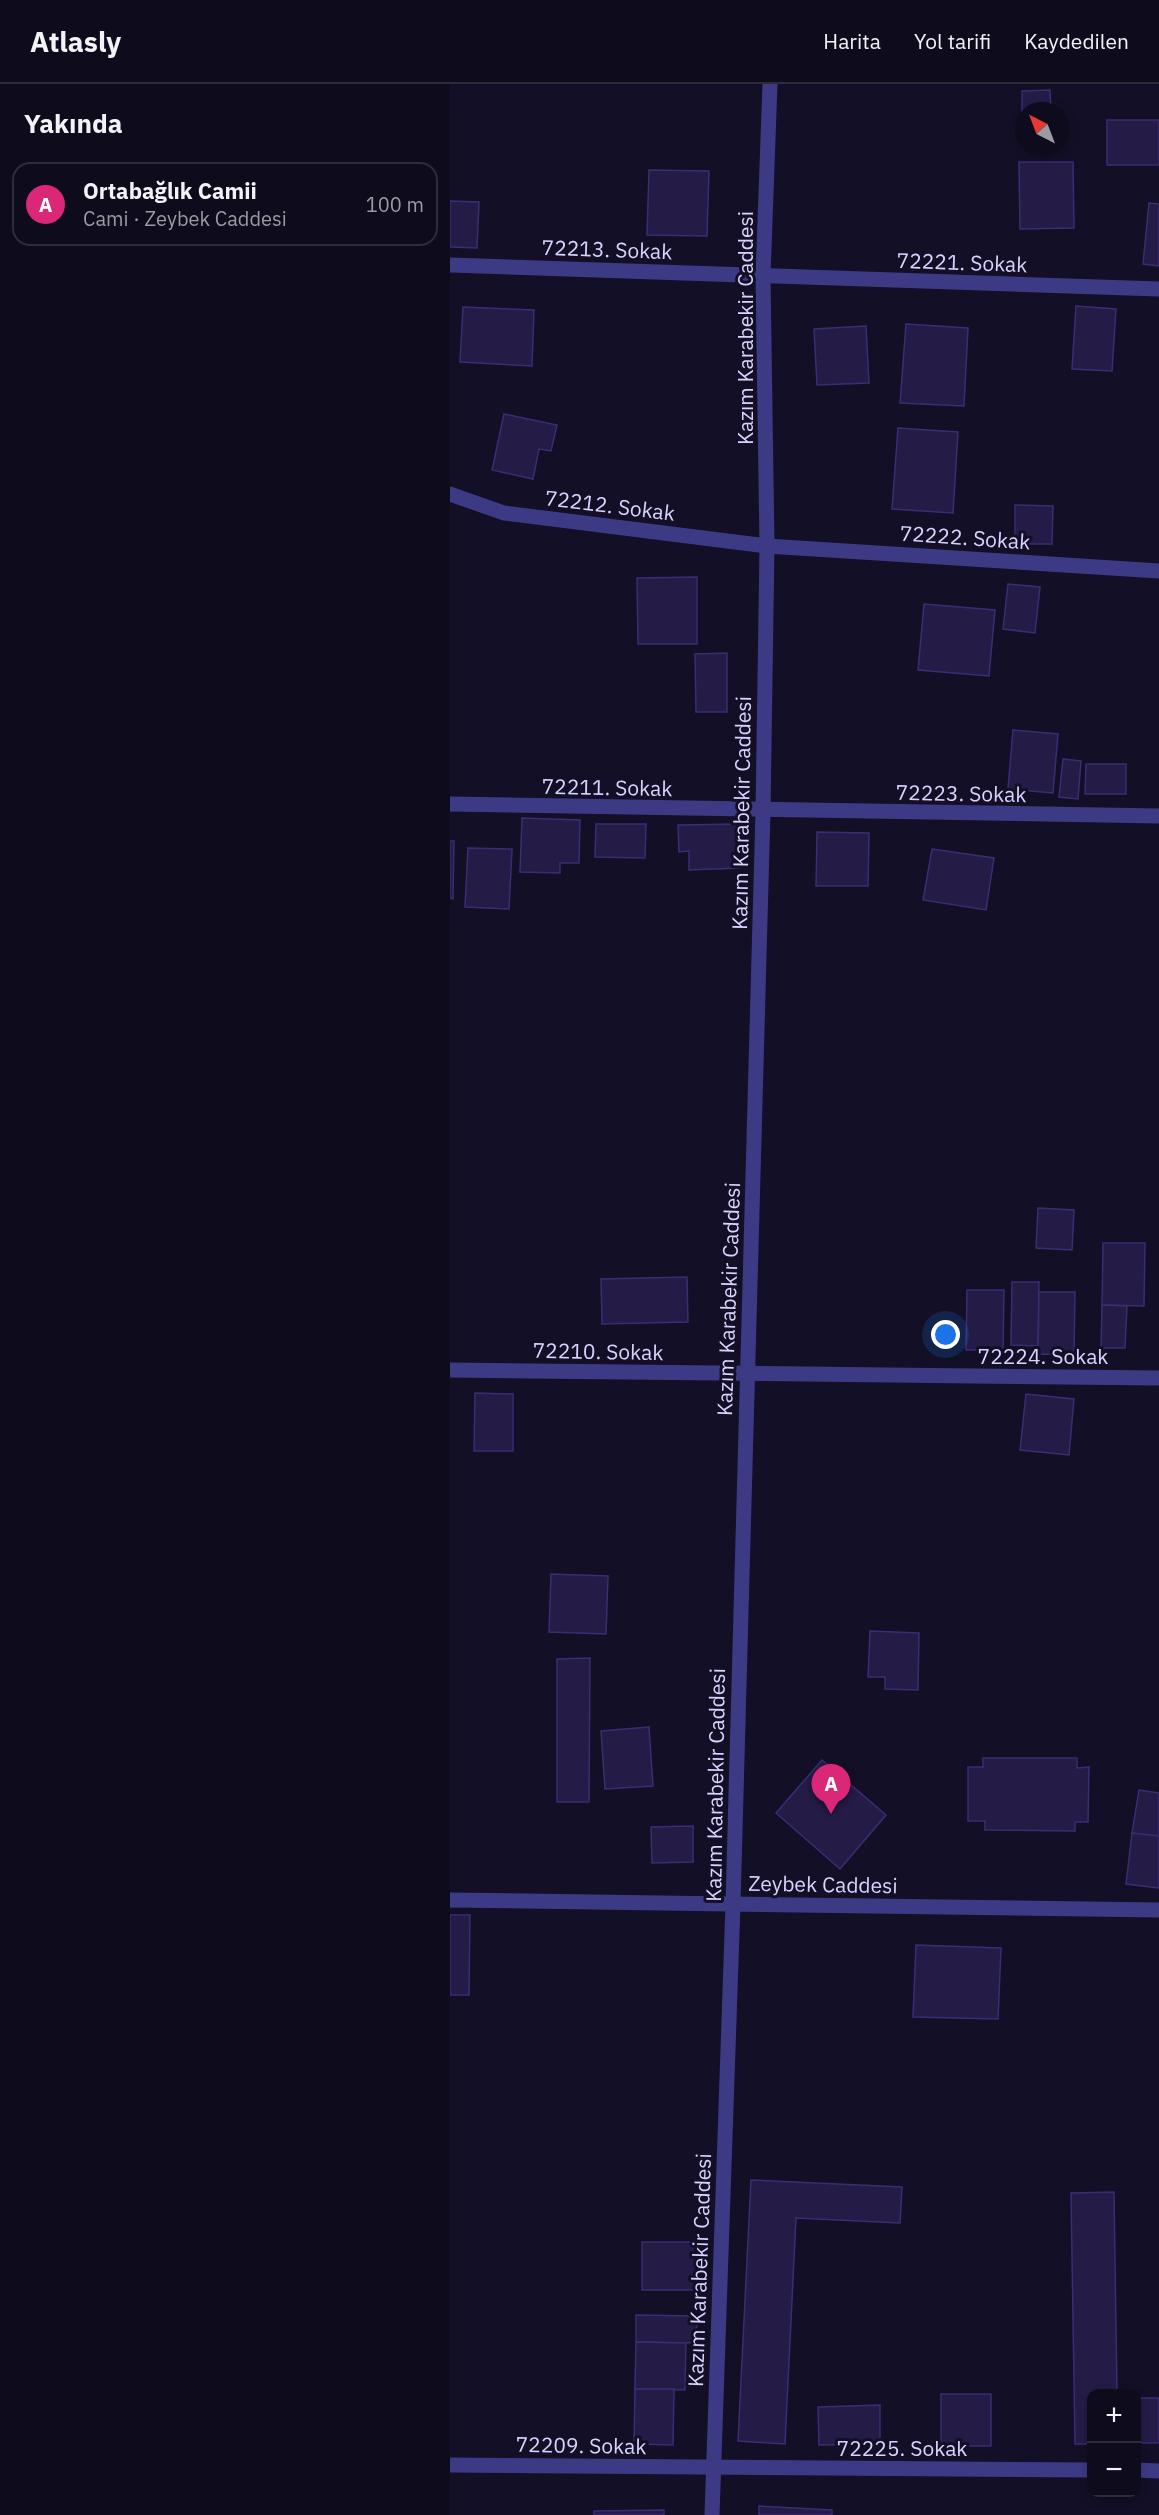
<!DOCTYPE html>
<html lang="tr">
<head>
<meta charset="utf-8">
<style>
	body { margin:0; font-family:"IBM Plex Sans",sans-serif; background:#171425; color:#f1f3f6 }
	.controls { position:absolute; right:18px; bottom:18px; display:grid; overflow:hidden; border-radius:12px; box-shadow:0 3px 9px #0003 }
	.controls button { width:54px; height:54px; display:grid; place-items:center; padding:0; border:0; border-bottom:2px solid #2e2b3b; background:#0e0b1c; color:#f1f3f6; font:30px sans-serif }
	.compass { position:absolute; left:565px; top:18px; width:54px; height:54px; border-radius:50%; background:#0e0b1c; box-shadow:0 3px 9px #0003; rotate:318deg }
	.you { position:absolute; left:496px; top:1251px; width:21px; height:21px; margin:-15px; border:4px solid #fff; border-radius:50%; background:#1a73e8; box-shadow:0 0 0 9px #1a73e833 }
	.badge { display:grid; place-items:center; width:39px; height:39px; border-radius:50%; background:#db2777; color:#fff; font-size:20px; font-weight:700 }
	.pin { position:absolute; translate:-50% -50px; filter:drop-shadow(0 2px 3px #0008) }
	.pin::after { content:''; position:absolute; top:32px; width:21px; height:18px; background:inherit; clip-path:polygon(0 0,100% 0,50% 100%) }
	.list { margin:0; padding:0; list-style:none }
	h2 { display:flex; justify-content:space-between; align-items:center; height:78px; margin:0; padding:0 24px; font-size:26px }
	h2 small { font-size:20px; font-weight:400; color:#9b9ba3 }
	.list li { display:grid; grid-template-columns:39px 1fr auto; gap:18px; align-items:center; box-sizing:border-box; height:84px; margin:0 12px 12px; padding:0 12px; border:2px solid #2e2b3b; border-radius:18px }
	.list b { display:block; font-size:22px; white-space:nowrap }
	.list p { margin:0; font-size:20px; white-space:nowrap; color:#9b9ba3 }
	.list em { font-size:20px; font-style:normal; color:#9b9ba3 }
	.map { position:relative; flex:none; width:709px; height:2431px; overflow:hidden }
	header { display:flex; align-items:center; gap:36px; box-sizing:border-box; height:84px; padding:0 30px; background:#0e0b1c; border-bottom:2px solid #2e2b3b }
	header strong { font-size:28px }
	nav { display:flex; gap:33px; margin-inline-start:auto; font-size:21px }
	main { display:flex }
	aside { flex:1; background:#0e0b1c }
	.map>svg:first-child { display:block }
	.building { fill:#241b47; stroke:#3b2d73; stroke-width:1.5 }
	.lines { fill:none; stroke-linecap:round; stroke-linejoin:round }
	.minor { stroke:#3d3a85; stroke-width:15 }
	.tertiary { stroke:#3d3a85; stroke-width:15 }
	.labels { text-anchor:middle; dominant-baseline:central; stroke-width:6; stroke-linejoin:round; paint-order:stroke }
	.street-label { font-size:21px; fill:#d9d4ff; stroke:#130f26 }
</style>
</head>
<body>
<header>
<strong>Atlasly</strong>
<nav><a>Harita</a><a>Yol tarifi</a><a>Kaydedilen</a></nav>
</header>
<main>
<aside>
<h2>Yakında<small></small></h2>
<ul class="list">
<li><span class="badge">A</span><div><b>Ortabağlık Camii</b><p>Cami · Zeybek Caddesi</p></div><em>100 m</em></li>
</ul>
</aside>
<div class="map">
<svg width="709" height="2431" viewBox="0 0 709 2431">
	<rect width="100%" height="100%" fill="#130f26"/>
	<g class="building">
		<polygon points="600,6 601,27 574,27 572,59 572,7"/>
		<rect x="657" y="36" width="52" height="45"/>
		<polygon points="569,78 623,78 624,144 570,145"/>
		<polygon points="199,86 259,87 257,152 197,151"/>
		<polygon points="0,117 29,118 27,164 0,163"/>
		<polygon points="699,119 709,120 709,182 693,180"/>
		<polygon points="626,222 666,225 662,287 622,285"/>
		<polygon points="13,223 84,226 82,282 10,278"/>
		<polygon points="456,240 518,244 514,322 450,319"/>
		<polygon points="416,242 419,299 367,301 364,245"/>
		<polygon points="54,330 107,341 101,367 89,365 83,395 42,386"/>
		<polygon points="448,344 508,348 503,429 442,425"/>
		<polygon points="565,421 603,422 602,460 565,460"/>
		<polygon points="247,493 247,560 188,560 187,494"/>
		<polygon points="558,500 590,503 585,549 553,545"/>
		<polygon points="474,520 545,526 539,592 468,586"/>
		<polygon points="277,569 277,628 246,628 245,570"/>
		<polygon points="563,646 608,650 603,709 558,705"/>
		<polygon points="613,675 631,677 628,715 609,713"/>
		<polygon points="636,680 676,680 676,710 635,710"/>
		<polygon points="72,734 130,736 129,779 110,779 110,789 70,788"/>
		<polygon points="146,740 196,740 195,774 145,773"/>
		<polygon points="287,740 289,784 239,786 239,767 229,768 228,741"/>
		<polygon points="367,748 419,749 418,802 366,802"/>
		<polygon points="0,757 4,757 3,815 0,814"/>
		<polygon points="18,764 62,765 59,825 15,823"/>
		<polygon points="482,765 544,774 536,826 473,816"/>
		<polygon points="588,1124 624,1126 622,1166 586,1164"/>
		<polygon points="653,1159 695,1159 694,1222 652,1221"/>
		<polygon points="237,1193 238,1238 152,1240 151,1195"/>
		<polygon points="562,1198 589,1198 588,1262 561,1261"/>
		<polygon points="517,1206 554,1206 553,1266 516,1266"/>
		<polygon points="589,1208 625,1208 624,1271 588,1270"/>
		<polygon points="652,1221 677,1222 675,1264 651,1264"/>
		<polygon points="25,1309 63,1310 63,1367 24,1367"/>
		<polygon points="576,1310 624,1315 619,1371 570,1366"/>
		<polygon points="101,1490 158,1492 156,1550 99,1548"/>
		<polygon points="420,1547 469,1549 468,1606 435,1605 435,1593 418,1593"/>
		<polygon points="140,1574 139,1718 107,1718 107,1575"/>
		<polygon points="199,1643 203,1702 155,1705 151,1647"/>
		<polygon points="533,1674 627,1674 627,1684 639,1683 638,1738 625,1738 625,1747 535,1746 535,1737 518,1737 518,1683 533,1683"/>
		<polygon points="372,1676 436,1731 390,1785 326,1729"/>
		<polygon points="689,1706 709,1709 709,1754 682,1749"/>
		<polygon points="243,1742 243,1778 202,1779 201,1743"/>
		<polygon points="682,1749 709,1752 709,1804 676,1800"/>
		<polygon points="0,1831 20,1831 19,1911 0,1911"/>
		<polygon points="466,1861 551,1864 548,1935 463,1933"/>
		<polygon points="301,2096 452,2103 450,2139 346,2134 335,2360 288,2357"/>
		<polygon points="664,2108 667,2310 642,2310 642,2360 625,2360 621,2109"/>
		<rect x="192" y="2158" width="58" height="48"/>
		<polygon points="186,2231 247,2232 246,2259 186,2258"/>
		<polygon points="186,2258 236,2259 235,2306 185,2305"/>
		<polygon points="185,2305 224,2305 223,2361 184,2360"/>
		<rect x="491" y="2310" width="50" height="52"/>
		<rect x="686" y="2314" width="23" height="45"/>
		<polygon points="430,2321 430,2360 369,2361 368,2323"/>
		<polygon points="309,2422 382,2426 382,2431 309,2431"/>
		<polygon points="214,2426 214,2431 144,2431 144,2427"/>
	</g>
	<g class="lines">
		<g class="minor">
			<polyline points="0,181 709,205"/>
			<polyline points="0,410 54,429 317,462 709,487"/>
			<polyline points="0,720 709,732"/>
			<polyline points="0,1286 709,1294"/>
			<polyline points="0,2381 642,2386"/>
			<polyline points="686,2386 709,2387"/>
		</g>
		<g class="tertiary">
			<polyline points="0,1816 709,1826"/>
			<polyline points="262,2431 283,1820 313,727 317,462 313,192 320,0"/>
		</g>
	</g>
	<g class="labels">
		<g class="street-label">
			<text transform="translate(157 165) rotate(2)">72213. Sokak</text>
			<text transform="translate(512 178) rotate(2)">72221. Sokak</text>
			<text transform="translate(295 244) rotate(-90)">Kazım Karabekir Caddesi</text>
			<text transform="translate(160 421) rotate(7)">72212. Sokak</text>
			<text transform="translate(515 453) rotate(4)">72222. Sokak</text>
			<text transform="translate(157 703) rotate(1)">72211. Sokak</text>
			<text transform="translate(511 709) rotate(1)">72223. Sokak</text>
			<text transform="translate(291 729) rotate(-89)">Kazım Karabekir Caddesi</text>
			<text transform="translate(278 1215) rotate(-88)">Kazım Karabekir Caddesi</text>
			<text transform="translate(148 1267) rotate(1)">72210. Sokak</text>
			<text x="593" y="1272">72224. Sokak</text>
			<text transform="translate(265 1701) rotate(-89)">Kazım Karabekir Caddesi</text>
			<text transform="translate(373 1800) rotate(1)">Zeybek Caddesi</text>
			<text transform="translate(249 2186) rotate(-88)">Kazım Karabekir Caddesi</text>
			<text transform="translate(131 2361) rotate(1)">72209. Sokak</text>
			<text x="452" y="2364">72225. Sokak</text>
		</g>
	</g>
</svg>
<div class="controls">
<button>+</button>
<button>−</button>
</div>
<svg class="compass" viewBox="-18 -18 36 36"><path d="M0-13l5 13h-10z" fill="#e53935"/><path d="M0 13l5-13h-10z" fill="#9b9ba3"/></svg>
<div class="you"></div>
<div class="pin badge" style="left:381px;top:1730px">A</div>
</div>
</main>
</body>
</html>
